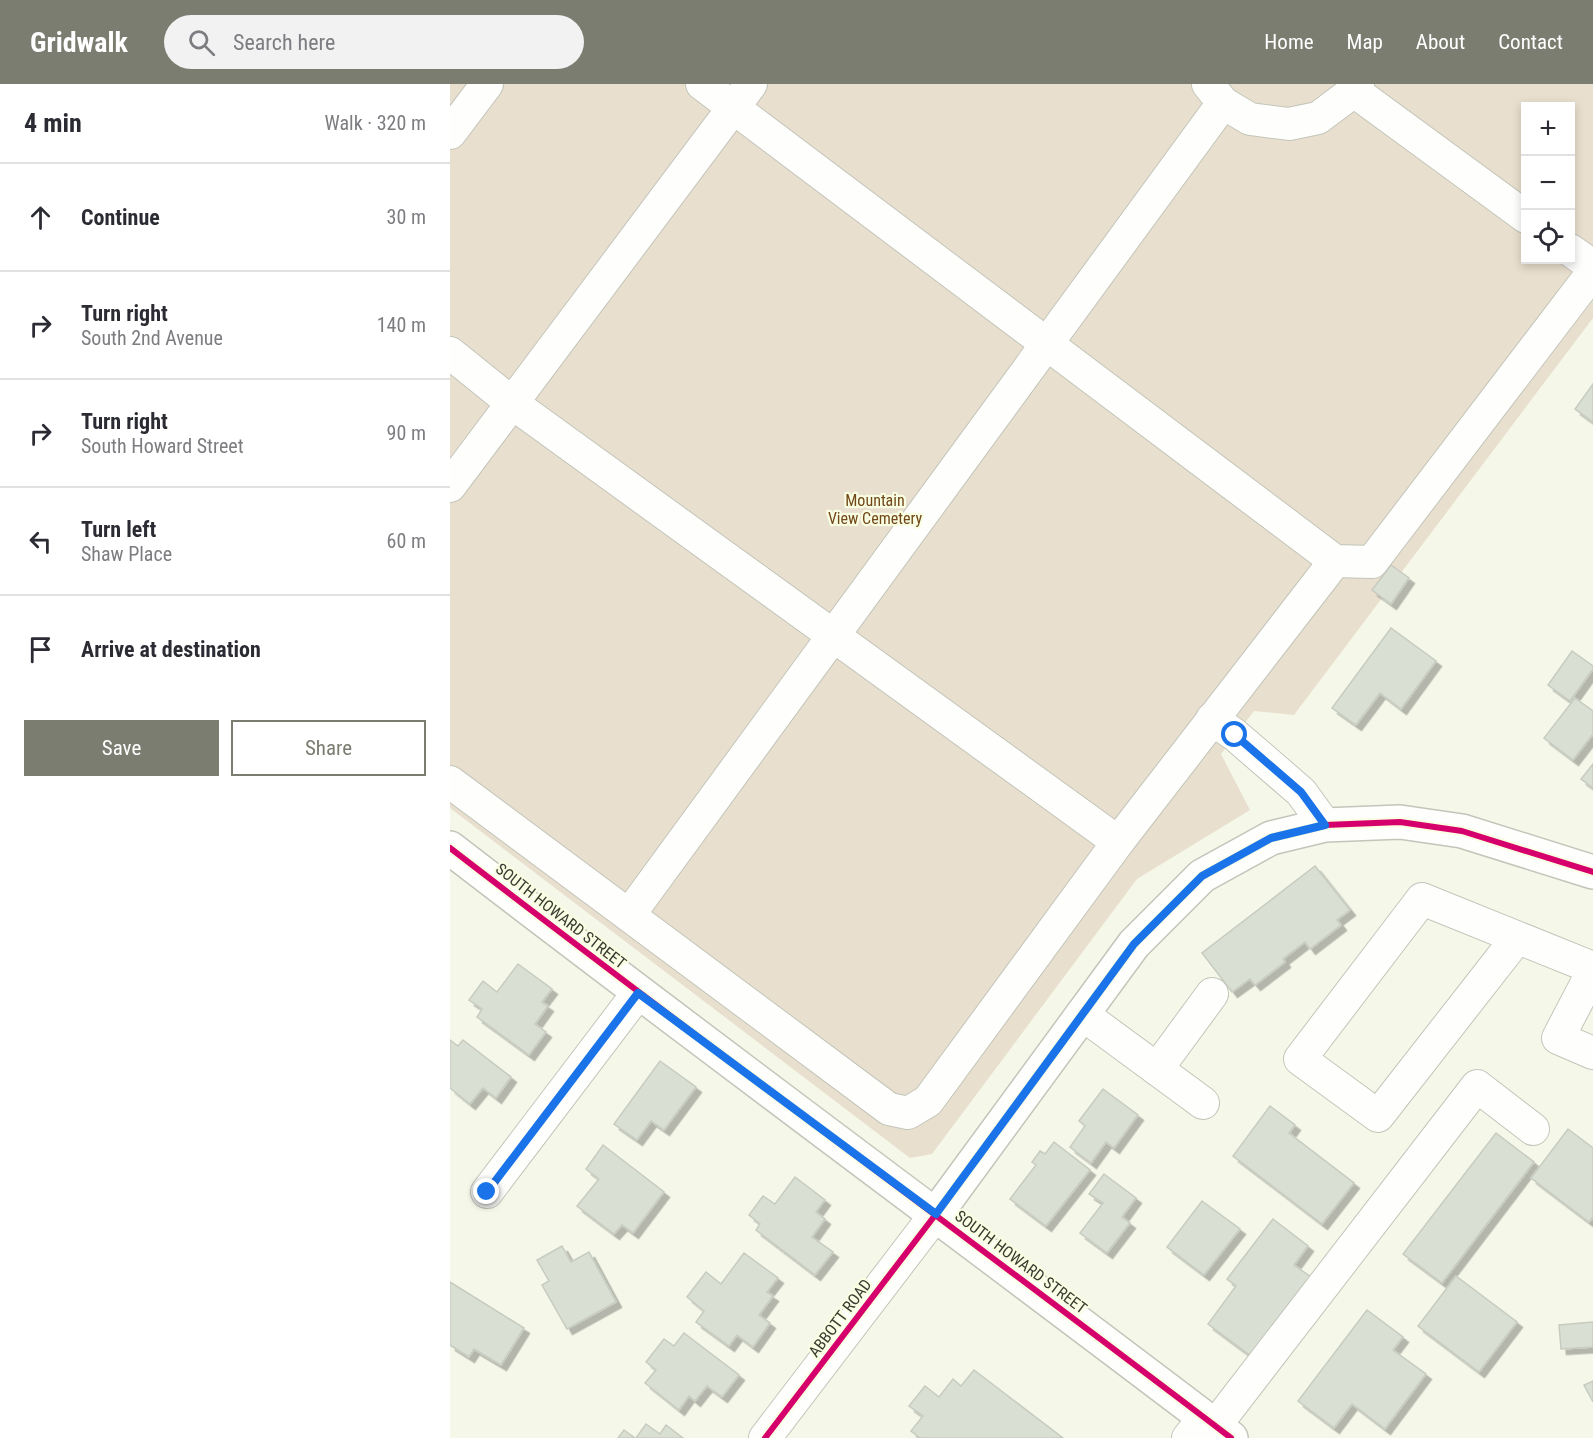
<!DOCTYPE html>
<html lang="en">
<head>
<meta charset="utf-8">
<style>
	body { margin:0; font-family:"Roboto Condensed",sans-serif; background:#f2f2f3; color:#2b2b33 }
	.controls { position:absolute; right:18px; top:18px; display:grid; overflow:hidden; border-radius:0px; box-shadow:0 3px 9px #0003 }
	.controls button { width:54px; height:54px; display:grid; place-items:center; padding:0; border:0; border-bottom:2px solid #e1e1e2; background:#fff; color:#2b2b33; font:30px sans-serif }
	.stop { position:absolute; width:18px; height:18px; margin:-14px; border:4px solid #1a73e8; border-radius:50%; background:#fff }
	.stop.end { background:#1a73e8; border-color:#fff; box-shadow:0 2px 6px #0008 }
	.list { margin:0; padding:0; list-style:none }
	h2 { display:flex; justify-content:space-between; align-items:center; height:78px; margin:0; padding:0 24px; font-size:26px }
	h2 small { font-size:20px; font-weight:400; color:#7c7c81 }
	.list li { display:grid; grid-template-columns:39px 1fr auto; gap:18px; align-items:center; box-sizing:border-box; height:108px; padding:0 24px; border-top:2px solid #e1e1e2 }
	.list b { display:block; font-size:22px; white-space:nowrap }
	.list p { margin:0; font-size:20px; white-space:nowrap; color:#7c7c81 }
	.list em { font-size:20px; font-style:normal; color:#7c7c81 }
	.actions { display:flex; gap:12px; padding:18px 24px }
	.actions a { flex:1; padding:14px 0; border:2px solid #7b7d71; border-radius:0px; text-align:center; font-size:21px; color:#7b7d71 }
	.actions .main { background:#7b7d71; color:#fff }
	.icon { flex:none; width:33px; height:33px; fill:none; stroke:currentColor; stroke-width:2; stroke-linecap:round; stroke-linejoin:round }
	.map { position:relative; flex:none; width:1143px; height:1354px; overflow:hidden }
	header { display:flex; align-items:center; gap:36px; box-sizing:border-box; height:84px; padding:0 30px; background:#7b7d71; color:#fff }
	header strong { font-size:28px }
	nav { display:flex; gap:33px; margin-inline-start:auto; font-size:21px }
	.search { width:420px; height:54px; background:#f2f2f3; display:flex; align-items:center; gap:15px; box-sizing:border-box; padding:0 21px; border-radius:33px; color:#7c7c81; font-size:22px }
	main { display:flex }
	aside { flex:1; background:#fff }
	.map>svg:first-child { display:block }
	.green { fill:#e9dfce; fill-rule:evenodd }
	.building { fill:#d9e0d3; stroke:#c7cbc0; stroke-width:1.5; filter:url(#shadow) }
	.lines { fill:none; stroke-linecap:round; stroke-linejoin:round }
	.minor-casing { stroke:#c3c5ba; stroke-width:34 }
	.major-casing { stroke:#c3c5ba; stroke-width:36 }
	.minor { stroke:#fefefc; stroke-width:32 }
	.major { stroke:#fefefc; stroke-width:33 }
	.cycleway-casing { stroke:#f9fee3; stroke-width:10 }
	.cycleway { stroke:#d6006c; stroke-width:6 }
	.route { stroke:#1a73e8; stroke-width:8 }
	.labels { text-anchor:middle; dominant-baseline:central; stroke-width:4.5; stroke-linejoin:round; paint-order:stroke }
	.park-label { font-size:16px; fill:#714718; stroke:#f9fee3 }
	.street-label { font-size:16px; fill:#393b31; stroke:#f9fee3 }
</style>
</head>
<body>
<header>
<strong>Gridwalk</strong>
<div class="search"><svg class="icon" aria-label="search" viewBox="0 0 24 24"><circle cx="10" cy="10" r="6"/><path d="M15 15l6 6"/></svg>Search here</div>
<nav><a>Home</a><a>Map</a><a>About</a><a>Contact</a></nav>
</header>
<main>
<aside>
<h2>4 min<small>Walk · 320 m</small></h2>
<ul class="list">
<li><svg class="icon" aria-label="ahead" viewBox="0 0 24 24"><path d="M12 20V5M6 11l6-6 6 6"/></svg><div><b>Continue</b></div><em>30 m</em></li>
<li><svg class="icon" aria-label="right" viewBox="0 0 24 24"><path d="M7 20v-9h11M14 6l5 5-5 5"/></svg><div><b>Turn right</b><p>South 2nd Avenue</p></div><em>140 m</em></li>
<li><svg class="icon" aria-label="right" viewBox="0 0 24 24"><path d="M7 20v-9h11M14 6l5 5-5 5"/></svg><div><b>Turn right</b><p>South Howard Street</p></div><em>90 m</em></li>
<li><svg class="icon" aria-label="left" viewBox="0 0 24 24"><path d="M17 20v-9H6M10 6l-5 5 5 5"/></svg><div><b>Turn left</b><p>Shaw Place</p></div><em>60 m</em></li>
<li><svg class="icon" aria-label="arrive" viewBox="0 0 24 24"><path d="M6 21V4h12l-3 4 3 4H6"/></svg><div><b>Arrive at destination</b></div></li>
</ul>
<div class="actions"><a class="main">Save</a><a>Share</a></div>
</aside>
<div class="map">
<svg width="1143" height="1354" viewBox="0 0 1143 1354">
	<defs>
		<filter id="shadow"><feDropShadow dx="5.5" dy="5.5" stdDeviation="0" flood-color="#0004"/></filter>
	</defs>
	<rect width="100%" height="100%" fill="#f5f8e9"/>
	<path class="green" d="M0,0h1143v234l-299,397 -40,-4 -33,43 29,56 -113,69 -205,275 -22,4 -460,-350zM1076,22h44v154h-44z"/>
	<g class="building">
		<polygon points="1143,300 1143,338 1125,325"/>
		<polygon points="941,481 959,494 941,520 922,506"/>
		<polygon points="941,544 986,577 951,625 930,609 906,641 882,624"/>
		<polygon points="1122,567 1143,582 1143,585 1120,617 1098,601"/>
		<polygon points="1125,614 1143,627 1143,650 1123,676 1094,654"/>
		<polygon points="1143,680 1143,704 1131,695"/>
		<polygon points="865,782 900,826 887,836 891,841 860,865 855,858 833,875 835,878 805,901 800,895 782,908 752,869"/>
		<polygon points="68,880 102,905 92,918 98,922 85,940 96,948 79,971 27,933 32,925 19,916 33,897 47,908"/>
		<polygon points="0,956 8,962 13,956 61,993 46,1014 33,1004 20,1020 0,1004"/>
		<polygon points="210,977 246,1003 214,1046 201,1037 187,1056 164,1040"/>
		<polygon points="653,1005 688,1031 664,1064 656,1058 641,1079 620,1063 635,1042 629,1037"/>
		<polygon points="820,1022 845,1041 839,1049 904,1099 872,1140 783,1072"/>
		<polygon points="1118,1045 1143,1064 1143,1133 1139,1138 1081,1094"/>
		<polygon points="1046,1049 1084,1078 992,1199 953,1170"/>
		<polygon points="604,1058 640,1086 596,1142 560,1115 586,1081 582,1078 590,1067 595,1070"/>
		<polygon points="153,1061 214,1108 183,1149 172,1141 164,1150 127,1122 149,1095 136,1085"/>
		<polygon points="654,1090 686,1114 672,1133 680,1139 657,1169 630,1149 653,1119 639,1110"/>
		<polygon points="345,1093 375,1116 366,1128 375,1135 362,1153 383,1168 365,1191 306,1146 310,1140 299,1131 313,1112 325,1120"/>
		<polygon points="752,1117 790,1145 754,1191 717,1163"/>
		<polygon points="823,1135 858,1162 844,1181 861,1193 801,1272 758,1240 786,1202 777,1195"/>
		<polygon points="112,1162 121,1178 139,1168 166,1218 117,1245 92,1201 99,1197 87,1176"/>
		<polygon points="294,1169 328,1194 317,1208 323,1212 309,1231 320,1239 303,1263 287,1251 279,1262 246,1238 254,1227 237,1213 256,1188 271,1200"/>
		<polygon points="1006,1192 1067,1238 1029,1288 968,1242"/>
		<polygon points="0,1198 74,1244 51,1281 24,1265 19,1273 0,1261"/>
		<polygon points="917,1226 953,1253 943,1266 976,1290 935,1345 902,1320 884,1344 848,1317"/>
		<polygon points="1143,1238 1143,1263 1111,1265 1109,1241"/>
		<polygon points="234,1249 289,1291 272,1313 257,1302 245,1317 239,1312 229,1326 195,1299 206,1286 196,1278 214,1255 224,1262"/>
		<polygon points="524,1286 613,1354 470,1354 461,1347 473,1332 459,1322 475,1302 489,1313 503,1295 511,1302"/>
		<polygon points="1143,1297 1143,1318 1134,1301"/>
		<polygon points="196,1340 210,1350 216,1341 233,1354 186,1354"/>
		<polygon points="174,1346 185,1354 168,1354"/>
	</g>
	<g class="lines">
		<g class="minor-casing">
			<g id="minor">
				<polyline points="252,0 885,477 922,478 1143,188"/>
				<polyline points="758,0 773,19 800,35 839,40 868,34 904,7 908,0"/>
				<polyline points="904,7 1076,133"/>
				<polyline points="0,49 37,0"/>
				<polyline points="1120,166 1143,182"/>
				<polyline points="0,269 62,319 668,758"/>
				<polyline points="0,402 301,0"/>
				<polyline points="762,635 785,651 851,708 875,741"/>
				<polyline points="0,698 439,1025 458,1029 478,1017 668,758 885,477"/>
				<polyline points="179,831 773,19"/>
				<polyline points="1067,854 928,1032 850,975 972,815 1143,884"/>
				<polyline points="1143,887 1108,954 1143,969"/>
				<polyline points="632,930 753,1019"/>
				<polyline points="707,985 762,910"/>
				<polyline points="37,1108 188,909"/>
				<polyline points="765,1342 1027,1002 1083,1045"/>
				<polyline points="315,1354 486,1130"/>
				<polyline points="738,1354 754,1334"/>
			</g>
		</g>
		<g class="major-casing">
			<g id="major">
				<path d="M0,764c258,199 521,392 781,590"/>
				<polyline points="486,1130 684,860 752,792 821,754 875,741 950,738 1012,747 1143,788"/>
			</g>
		</g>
		<use href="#minor" class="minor"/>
		<use href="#major" class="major"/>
		<g class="cycleway-casing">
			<g id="cycleway">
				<path d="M0,764c258,199 521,392 781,590"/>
				<polyline points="315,1354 486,1130 684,860 752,792 821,754 875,741 950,738 1012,747 1143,788"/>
			</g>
		</g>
		<use href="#cycleway" class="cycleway"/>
	</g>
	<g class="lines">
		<polyline class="route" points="37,1108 188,909 486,1130 684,860 752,792 821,754 875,741 851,708 785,651"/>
	</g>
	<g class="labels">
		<g class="park-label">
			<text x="425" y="416">Mountain<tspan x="425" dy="18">View Cemetery</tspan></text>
		</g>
		<g class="street-label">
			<text transform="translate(111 832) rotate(38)">SOUTH HOWARD STREET</text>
			<text transform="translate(571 1178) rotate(37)">SOUTH HOWARD STREET</text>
			<text transform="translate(390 1234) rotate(-53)">ABBOTT ROAD</text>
		</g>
	</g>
</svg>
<div class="controls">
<button>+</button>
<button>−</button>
<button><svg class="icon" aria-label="locate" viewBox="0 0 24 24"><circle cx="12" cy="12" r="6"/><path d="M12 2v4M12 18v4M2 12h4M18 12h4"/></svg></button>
</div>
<div class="stop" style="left:785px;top:651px"></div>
<div class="stop end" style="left:37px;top:1108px"></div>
</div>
</main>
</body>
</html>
